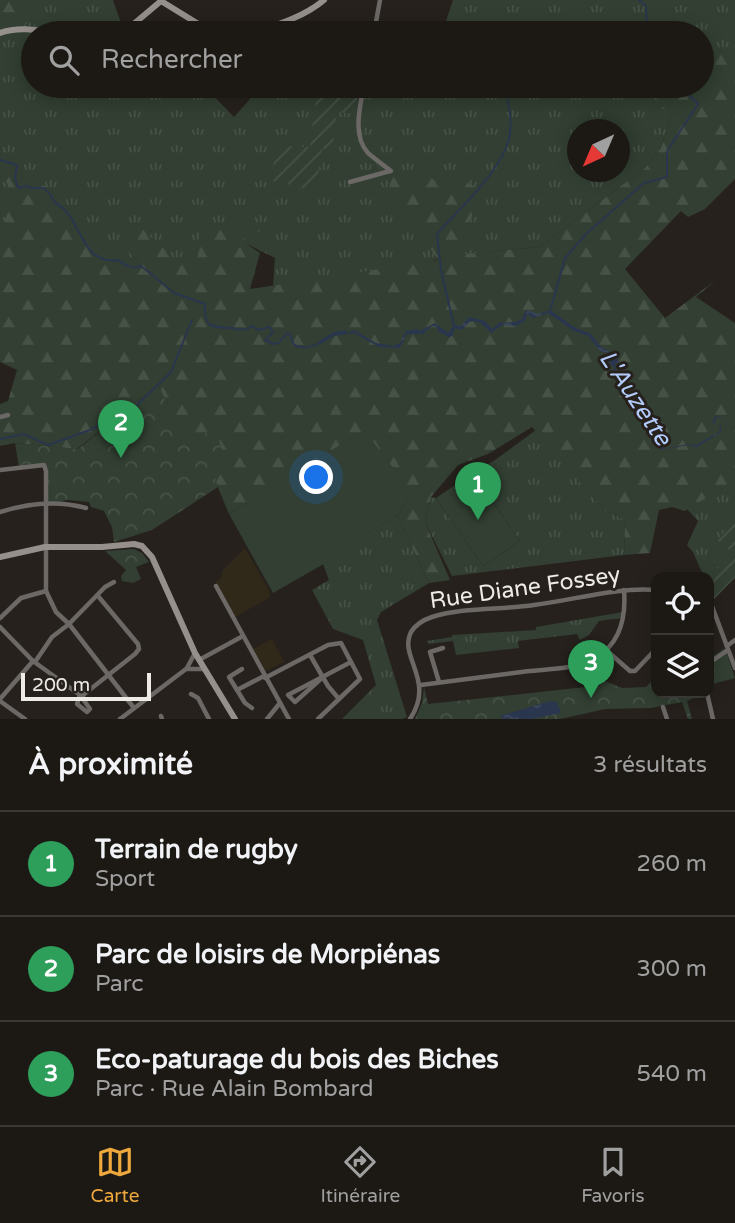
<!DOCTYPE html>
<html lang="fr">
<head>
<meta charset="utf-8">
<style>
	body { margin:0; font-family:"Varela Round",sans-serif; background:#292622; color:#f1f3f6 }
	.controls { position:absolute; right:21px; bottom:21px; display:grid; overflow:hidden; border-radius:14px; box-shadow:0 4px 18px #0003 }
	.controls button { width:63px; height:63px; display:grid; place-items:center; padding:0; border:0; border-bottom:2px solid #3a3834; background:#1c1915; color:#f1f3f6; font:35px sans-serif }
	.compass { position:absolute; left:567px; top:119px; width:63px; height:63px; border-radius:50%; background:#1c1915; box-shadow:0 4px 18px #0003; rotate:224deg }
	.scale { position:absolute; left:21px; bottom:18px; width:130px; box-sizing:border-box; padding-left:7px; border:4px solid #eeebe7; border-top:0; font-size:19px; line-height:24px; white-space:nowrap; color:#eeebe7; -webkit-text-stroke:5px #26211c; paint-order:stroke }
	.you { position:absolute; left:317px; top:478px; width:24px; height:24px; margin:-18px; border:5px solid #fff; border-radius:50%; background:#1a73e8; box-shadow:0 0 0 10px #1a73e833 }
	.badge { display:grid; place-items:center; width:46px; height:46px; border-radius:50%; background:#eea83c; color:#fff; font-size:23px; font-weight:700 }
	.pin { position:absolute; translate:-50% -58px; filter:drop-shadow(0 2px 4px #0008) }
	.pin::after { content:''; position:absolute; top:37px; width:24px; height:21px; background:inherit; clip-path:polygon(0 0,100% 0,50% 100%) }
	.list { margin:0; padding:0; list-style:none }
	h2 { display:flex; justify-content:space-between; align-items:center; height:91px; margin:0; padding:0 28px; font-size:30px }
	h2 small { font-size:23px; font-weight:400; color:#a0a0a0 }
	.list li { display:grid; grid-template-columns:46px 1fr auto; gap:21px; align-items:center; box-sizing:border-box; height:105px; padding:0 28px; border-top:2px solid #3a3834 }
	.list b { display:block; font-size:26px; white-space:nowrap }
	.list p { margin:0; font-size:23px; white-space:nowrap; color:#a0a0a0 }
	.list em { font-size:23px; font-style:normal; color:#a0a0a0 }
	.icon { flex:none; width:38px; height:38px; fill:none; stroke:currentColor; stroke-width:2; stroke-linecap:round; stroke-linejoin:round }
	.map { position:relative; flex:none; width:735px; height:719px; overflow:hidden }
	.search { position:absolute; background:#1c1915; box-shadow:0 4px 18px #0003; left:21px; right:21px; top:21px; height:77px; display:flex; align-items:center; gap:18px; box-sizing:border-box; padding:0 24px; border-radius:38px; color:#a0a0a0; font-size:26px }
	.sheet { height:406px; background:#1c1915 }
	nav { display:flex; justify-content:space-around; align-items:center; box-sizing:border-box; height:98px; border-top:2px solid #3a3834; background:#1c1915; font-size:19px; color:#a0a0a0 }
	nav a { display:grid; justify-items:center; gap:4px }
	nav .on { color:#eea83c }
	.map>svg:first-child { display:block }
	.education { fill:#302818 }
	.grass { fill:url(#grass-tufts); fill-rule:evenodd }
	.forest { fill:url(#forest-firs) }
	.park { fill:url(#park-crowns) }
	.garden { fill:url(#garden-furrows) }
	.pitch { fill:#323f32 }
	.water { fill:url(#water-ripples) }
	.lines { fill:none; stroke-linecap:round; stroke-linejoin:round }
	.stream { stroke:#2a364d; stroke-width:2 }
	.street { stroke:#6b6866; stroke-width:4.5 }
	.secondary { stroke:#96908d; stroke-width:6 }
	.labels { text-anchor:middle; dominant-baseline:central; stroke-width:6; stroke-linejoin:round; paint-order:stroke }
	.street-label { font-size:23px; fill:#eeebe7; stroke:#26211c }
	.water-label { font-size:24px; font-style:italic; fill:#b3ccfc; stroke:#26211c }
</style>
</head>
<body>
<div class="map">
<svg width="735" height="719" viewBox="0 0 735 719">
	<defs>
		<pattern id="grass-tufts" width="24" height="20" patternUnits="userSpaceOnUse" patternTransform="scale(1.75)"><rect width="24" height="20" fill="#323f32"/><path d="M3 7l-1-3M5 7V3M7 7l1-3M15 17l-1-3M17 17v-4M19 17l1-3" fill="none" stroke="#465246"/></pattern>
		<pattern id="forest-firs" width="22" height="20" patternUnits="userSpaceOnUse" patternTransform="scale(1.75)"><rect width="22" height="20" fill="#323f32"/><path d="M5 1l3.5 6h-7zM16 11l3.5 6h-7z" fill="#465246"/></pattern>
		<pattern id="park-crowns" width="20" height="18" patternUnits="userSpaceOnUse" patternTransform="scale(1.75)"><rect width="20" height="18" fill="#323f32"/><path d="M2 6a3 3 0 1 1 6 0M12 15a3 3 0 1 1 6 0" fill="none" stroke="#465246"/></pattern>
		<pattern id="garden-furrows" width="10" height="10" patternUnits="userSpaceOnUse" patternTransform="scale(1.75)"><rect width="10" height="10" fill="#323f32"/><path d="M-1 1l2-2M0 10L10 0M9 11l2-2" fill="none" stroke="#465246"/></pattern>
		<pattern id="water-ripples" width="26" height="14" patternUnits="userSpaceOnUse" patternTransform="scale(1.75)"><rect width="26" height="14" fill="#2a364d"/><path d="M2 4q2-2 4 0t4 0M15 11q2-2 4 0t4 0" fill="none" stroke="#3f4a5e"/></pattern>
	</defs>
	<rect width="100%" height="100%" fill="#26211c"/>
	<g class="education">
		<polygon points="245,548 270,592 269,598 235,617 215,582 221,579 222,571"/>
		<polygon points="272,639 284,662 265,671 253,649"/>
	</g>
	<g class="grass">
		<path d="M0,0h113l8,23 -10,10h-78v53h171l30,31 24,-27 -2,-4h440l-23,27 -12,35 -16,20 -106,79 -92,9 -120,40 -54,-11 2,-27 -40,-20 -38,40 -65,-23 9,9 -141,25zM578,130h42v42h-42z"/>
		<polygon points="453,0 735,0 735,41 702,79 702,33 442,33"/>
		<polygon points="536,430 605,511 625,519 624,555 452,576 425,522 431,497 436,498 483,566 520,541 473,473 495,460"/>
		<polygon points="725,486 735,500 735,578 714,599 709,587 709,577 704,577 693,552 687,545 698,521 687,509"/>
		<polygon points="397,515 429,583 381,612 377,620 407,717 402,719 342,719 376,685 363,640 333,629 312,590 329,580 323,564 349,549 348,545"/>
		<polygon points="623,612 621,618 599,621 589,635 580,640 577,634 518,641 519,648 456,655 453,641 429,644 427,641 452,637 452,635 536,630 536,627"/>
	</g>
	<g class="forest">
		<polygon points="0,0 25,0 27,24 0,26"/>
		<polygon points="735,39 735,179 705,209 688,217 681,211 625,269 665,318 716,280 696,297 735,323 735,501 728,494 724,487 685,511 672,507 659,510 650,553 624,555 625,519 605,511 532,427 488,454 458,465 431,497 425,522 450,580 429,583 397,515 407,502 364,431 229,514 214,478 213,430 187,444 158,385 77,449 15,443 0,446 0,404 8,401 17,370 0,362 0,238 7,212 21,204 0,173 0,148 19,162 23,183 45,186 78,224 88,242 106,256 140,263 124,247 128,231 137,224 179,263 197,262 201,233 276,223 241,240 260,253 250,289 438,260 376,163 425,179 461,179 484,192 469,221 464,254 539,247 645,168 661,148 673,113 657,107 657,88 664,86 674,104 691,86 702,86 702,75"/>
	</g>
	<g class="park">
		<polygon points="158,385 187,443 213,430 223,450 224,466 215,478 218,487 152,530 114,542 112,527 104,511 91,507 89,502 68,500 46,504 44,466 19,467 15,443 78,449"/>
		<polygon points="134,549 142,553 149,562 136,567 141,579 133,583 122,581 121,576 126,570 105,551"/>
		<polygon points="725,648 735,678 709,685 709,659"/>
		<polygon points="656,676 656,693 705,693 687,701 692,719 688,719 682,702 651,708 605,709 560,719 415,719 422,703 424,687 428,704 586,687 605,681 622,688 646,687"/>
	</g>
	<g class="garden">
		<polygon points="317,86 359,86 355,114 337,112 332,150 322,149 316,191 268,180 278,151 283,146 310,147"/>
		<polygon points="735,519 735,577 714,599 709,578 732,552 717,540"/>
	</g>
	<g class="pitch">
		<polygon points="364,430 408,487 407,502 397,515 349,545 350,549 273,593 229,514"/>
		<polygon points="473,473 520,541 483,566 436,498"/>
	</g>
	<g class="water">
		<path d="M526,310l12,4 12,-4 24,17 17,7 10,13 15,8 6,13 -5,-5 -2,1c2,20 16,30 30,42l2,12 18,31 23,-5 8,1 23,-13 1,-5 -7,-4v-4l4,-4 18,12 -16,-10 -3,1 -2,4 4,4 3,-1v7l-24,15 -8,-2 -28,5v-6c-12,-10 -15,-25 -18,-39 -8,-4 -26,-20 -28,-29 -2,-8 0,-9 -8,-15l1,-8 -8,-2 -12,-15 -14,-5 -26,-18 -15,5 -6,-4 -2,7 -9,5 -14,-1 -11,8c-8,-8 -10,-13 -22,-11l-7,8 -7,-2 -3,8 -3,1 -10,-5 -3,-6h-4l-9,8h-16l-7,14 -21,-1 -25,-14 -20,3 -13,8 -2,-3 15,-9 12,-2 1,3 7,-3 22,13 17,3 7,-3 6,-12 11,-2 3,2 15,-8 13,10 6,-8 7,1 8,-9 16,4 7,8 7,-6 16,-1 7,-3z"/>
		<polygon points="550,701 557,702 561,713 531,719 503,719 500,716"/>
	</g>
	<g class="lines">
		<g class="stream">
			<polyline points="639,0 646,6 647,33"/>
			<polyline points="477,26 481,33"/>
			<path d="M0,160l17,5 -2,13 3,10 10,-2 3,2h13l6,6 5,9c28,12 23,63 64,57 5,6 15,9 22,6l33,27 31,11c-1,23 5,23 25,24 10,1 13,4 22,-2l6,4 11,-3 4,5 -8,8 9,4 5,-1 8,-10 3,1 4,11c8,4 20,2 27,-3"/>
			<polyline points="550,311 565,258 587,233 644,183 667,177 667,151 698,104 680,86"/>
			<path d="M454,326l-13,-56 -4,-36c23,-27 67,-64 73,-100 2,-17 -2,-32 -5,-48"/>
			<polyline points="0,439 24,434 48,445 90,430 136,406 171,372 192,320"/>
		</g>
		<g class="street">
			<polyline points="374,33 380,0"/>
			<path d="M364,86c-4,20 -12,50 4,67 7,6 15,12 23,18"/>
			<polyline points="350,182 390,171"/>
			<polyline points="0,417 8,415"/>
			<polyline points="0,470 44,465 46,471 46,591 56,612 69,624 134,708"/>
			<path d="M0,512c29,-9 57,-12 86,-4"/>
			<polyline points="216,586 289,719"/>
			<polyline points="709,598 735,668"/>
			<polyline points="0,618 21,598 46,591"/>
			<polyline points="0,627 33,661 80,695 83,695 135,654 139,649 138,644 98,596"/>
			<polyline points="727,646 735,640"/>
			<polyline points="606,650 630,671 635,671 656,649"/>
			<polyline points="310,655 328,686 339,699"/>
			<polyline points="199,660 243,636"/>
			<polyline points="35,662 52,637 69,624 105,587 114,582"/>
			<polyline points="709,663 728,650"/>
			<polyline points="187,668 195,653"/>
			<polyline points="242,669 229,677 245,703 252,708"/>
			<polyline points="323,677 295,702 288,695 351,662"/>
			<polyline points="265,678 328,645 341,643 360,679 318,719"/>
			<polyline points="439,682 430,652 443,648"/>
			<path d="M421,685c36,-5 72,-9 108,-14 22,-2 49,-2 68,-14 24,-15 29,-42 27,-67"/>
			<polyline points="237,690 264,676"/>
			<polyline points="707,693 713,719"/>
			<polyline points="191,694 198,698 209,719"/>
			<polyline points="80,695 77,704 87,712 90,709 83,699 83,695"/>
			<polyline points="0,699 33,661"/>
			<polyline points="0,701 25,719"/>
			<polyline points="663,707 667,719"/>
			<polyline points="161,716 162,719"/>
			<polyline points="120,719 186,669 204,669"/>
			<polyline points="267,719 280,703"/>
			<path d="M410,719c26,-39 -12,-62 1,-87 5,-8 12,-12 21,-15 32,-10 68,-7 102,-12 41,-5 81,-18 122,-15"/>
		</g>
		<g class="secondary">
			<path d="M0,33c15,-6 37,-4 53,0"/>
			<polyline points="123,33 161,1 213,33"/>
			<path d="M253,33c24,-8 51,-16 71,-33"/>
			<polyline points="0,557 45,547 102,547 134,544 142,546 152,557 195,653 235,719"/>
		</g>
	</g>
	<g class="labels">
		<g class="street-label">
			<text transform="translate(525 588) rotate(-8)">Rue Diane Fossey</text>
		</g>
		<g class="water-label">
			<text transform="translate(635 398) rotate(56)">L'Auzette</text>
		</g>
	</g>
</svg>
<div class="controls">
<button><svg class="icon" aria-label="locate" viewBox="0 0 24 24"><circle cx="12" cy="12" r="6"/><path d="M12 2v4M12 18v4M2 12h4M18 12h4"/></svg></button>
<button><svg class="icon" aria-label="layers" viewBox="0 0 24 24"><path d="M12 4l9 5-9 5-9-5zM3 14l9 5 9-5"/></svg></button>
</div>
<svg class="compass" viewBox="-18 -18 36 36"><path d="M0-13l5 13h-10z" fill="#e53935"/><path d="M0 13l5-13h-10z" fill="#a0a0a0"/></svg>
<div class="scale">200 m</div>
<div class="you"></div>
<div class="pin badge" style="left:478px;top:520px;background:#2e9e5b">1</div>
<div class="pin badge" style="left:121px;top:458px;background:#2e9e5b">2</div>
<div class="pin badge" style="left:591px;top:698px;background:#2e9e5b">3</div>
<div class="search"><svg class="icon" aria-label="search" viewBox="0 0 24 24"><circle cx="10" cy="10" r="6"/><path d="M15 15l6 6"/></svg>Rechercher</div>
</div>
<section class="sheet">
<h2>À proximité<small>3 résultats</small></h2>
<ul class="list">
<li><span class="badge" style="background:#2e9e5b">1</span><div><b>Terrain de rugby</b><p>Sport</p></div><em>260 m</em></li>
<li><span class="badge" style="background:#2e9e5b">2</span><div><b>Parc de loisirs de Morpiénas</b><p>Parc</p></div><em>300 m</em></li>
<li><span class="badge" style="background:#2e9e5b">3</span><div><b>Eco-paturage du bois des Biches</b><p>Parc · Rue Alain Bombard</p></div><em>540 m</em></li>
</ul>
</section>
<nav>
<a class="on"><svg class="icon" aria-label="map" viewBox="0 0 24 24"><path d="M3 6l6-2 6 2 6-2v14l-6 2-6-2-6 2zM9 4v14M15 6v14"/></svg>Carte</a>
<a><svg class="icon" aria-label="directions" viewBox="0 0 24 24"><path d="M12 3l9 9-9 9-9-9zM9 14v-3h6M13 9l2 2-2 2"/></svg>Itinéraire</a>
<a><svg class="icon" aria-label="saved" viewBox="0 0 24 24"><path d="M7 4h10v16l-5-4-5 4z"/></svg>Favoris</a>
</nav>
</body>
</html>
